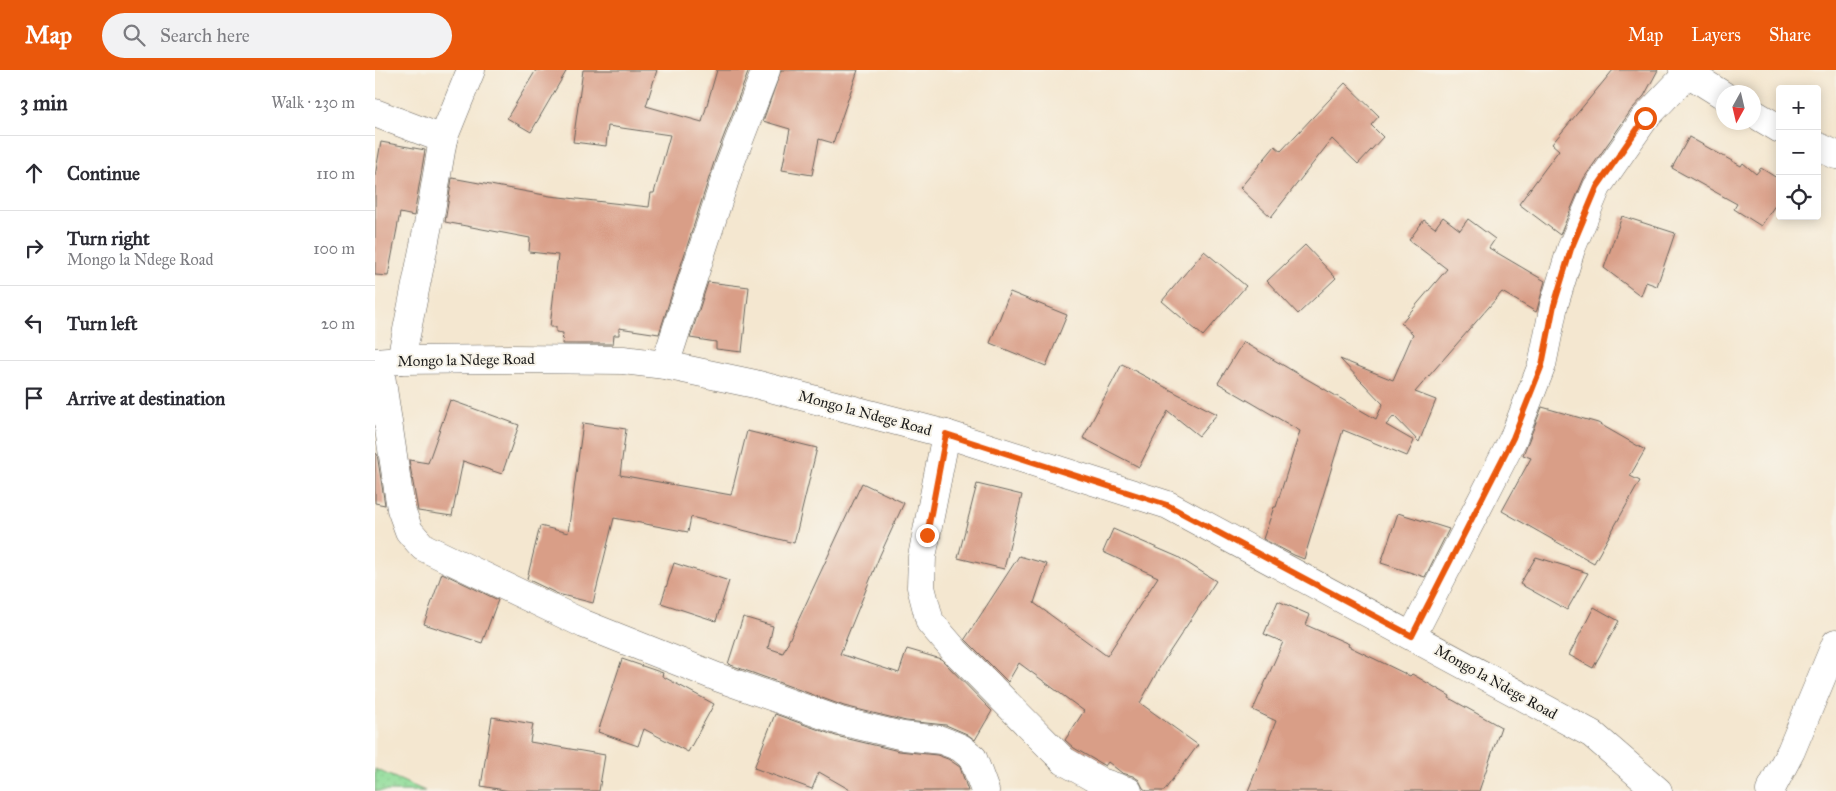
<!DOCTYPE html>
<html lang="en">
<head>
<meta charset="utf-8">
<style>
	body { margin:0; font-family:"IM FELL Great Primer",serif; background:#f2f2f3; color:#2b2b33 }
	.controls { position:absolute; right:15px; top:15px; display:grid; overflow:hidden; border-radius:5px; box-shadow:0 2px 12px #0003 }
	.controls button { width:45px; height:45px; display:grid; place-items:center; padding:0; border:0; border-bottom:1px solid #e1e1e2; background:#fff; color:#2b2b33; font:25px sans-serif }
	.compass { position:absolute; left:1341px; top:15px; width:45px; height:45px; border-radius:50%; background:#fff; box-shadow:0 2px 12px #0003; rotate:188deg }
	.stop { position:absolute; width:15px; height:15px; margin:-11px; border:4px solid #ea580c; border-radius:50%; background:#fff }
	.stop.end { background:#ea580c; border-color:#fff; box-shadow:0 1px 5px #0008 }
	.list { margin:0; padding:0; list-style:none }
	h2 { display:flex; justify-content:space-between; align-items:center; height:65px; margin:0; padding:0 20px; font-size:21px }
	h2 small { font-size:16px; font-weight:400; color:#7c7c81 }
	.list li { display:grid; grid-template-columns:32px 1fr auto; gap:15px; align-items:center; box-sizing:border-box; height:75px; padding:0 20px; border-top:1px solid #e1e1e2 }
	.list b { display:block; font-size:19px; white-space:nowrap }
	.list p { margin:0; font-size:16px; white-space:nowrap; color:#7c7c81 }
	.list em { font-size:16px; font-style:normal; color:#7c7c81 }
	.icon { flex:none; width:28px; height:28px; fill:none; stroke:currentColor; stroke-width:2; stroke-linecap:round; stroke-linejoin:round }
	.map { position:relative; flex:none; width:1461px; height:721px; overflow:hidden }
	header { display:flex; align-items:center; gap:30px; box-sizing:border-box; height:70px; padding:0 25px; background:#ea580c; color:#fff }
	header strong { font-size:24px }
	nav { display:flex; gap:28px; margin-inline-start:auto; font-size:18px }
	.search { width:350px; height:45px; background:#f2f2f3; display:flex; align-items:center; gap:12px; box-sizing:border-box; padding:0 18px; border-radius:28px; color:#7c7c81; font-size:19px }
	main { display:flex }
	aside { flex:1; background:#fff }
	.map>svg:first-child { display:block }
	.grass { fill:url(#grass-dots); stroke:#567c5b }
	.building { fill:#d99e87 }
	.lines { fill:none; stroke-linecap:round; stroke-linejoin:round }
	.street-casing { stroke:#68635b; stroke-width:29 }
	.secondary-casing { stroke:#68635b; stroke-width:29 }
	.street { stroke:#fff; stroke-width:28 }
	.secondary { stroke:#fff; stroke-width:28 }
	.route { stroke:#ea580c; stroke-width:6 }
	.labels { text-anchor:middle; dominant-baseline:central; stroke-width:4; stroke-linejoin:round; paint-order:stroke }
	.street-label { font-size:15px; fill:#1c1c1c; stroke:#f7f3e8 }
</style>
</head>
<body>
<header>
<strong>Map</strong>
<div class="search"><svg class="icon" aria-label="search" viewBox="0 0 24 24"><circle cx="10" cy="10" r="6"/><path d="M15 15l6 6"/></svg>Search here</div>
<nav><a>Map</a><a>Layers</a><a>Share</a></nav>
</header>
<main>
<aside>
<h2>3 min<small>Walk · 230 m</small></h2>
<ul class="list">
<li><svg class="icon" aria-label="ahead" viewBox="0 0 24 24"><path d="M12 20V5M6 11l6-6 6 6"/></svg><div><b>Continue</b></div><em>110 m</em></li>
<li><svg class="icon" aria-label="right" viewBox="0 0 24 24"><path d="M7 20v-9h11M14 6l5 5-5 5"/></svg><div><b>Turn right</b><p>Mongo la Ndege Road</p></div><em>100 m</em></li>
<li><svg class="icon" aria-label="left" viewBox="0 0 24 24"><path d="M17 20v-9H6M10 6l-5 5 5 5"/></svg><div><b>Turn left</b></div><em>20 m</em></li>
<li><svg class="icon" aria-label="arrive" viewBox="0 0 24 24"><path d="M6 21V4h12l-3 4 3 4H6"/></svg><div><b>Arrive at destination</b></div></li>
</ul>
</aside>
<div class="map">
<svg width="1461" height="721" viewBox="0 0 1461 721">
	<defs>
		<pattern id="grass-dots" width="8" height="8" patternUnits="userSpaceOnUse" patternTransform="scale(1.25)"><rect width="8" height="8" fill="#90dd9a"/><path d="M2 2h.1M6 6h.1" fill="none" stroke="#7cbd84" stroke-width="1.8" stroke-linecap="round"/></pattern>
	</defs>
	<rect width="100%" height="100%" fill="#f7f3e8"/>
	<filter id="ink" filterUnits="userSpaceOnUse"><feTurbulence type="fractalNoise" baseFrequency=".02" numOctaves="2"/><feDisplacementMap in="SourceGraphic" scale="10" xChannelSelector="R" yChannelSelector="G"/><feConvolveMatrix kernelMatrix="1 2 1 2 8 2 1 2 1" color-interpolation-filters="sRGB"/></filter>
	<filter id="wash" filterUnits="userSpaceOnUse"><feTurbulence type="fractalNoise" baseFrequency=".0096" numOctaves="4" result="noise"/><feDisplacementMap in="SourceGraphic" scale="20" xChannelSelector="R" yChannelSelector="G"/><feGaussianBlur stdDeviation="1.12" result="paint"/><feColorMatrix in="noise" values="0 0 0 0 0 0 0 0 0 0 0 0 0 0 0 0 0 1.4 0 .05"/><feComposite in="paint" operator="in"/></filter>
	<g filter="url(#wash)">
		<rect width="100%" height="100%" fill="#f4e7d0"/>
		<polygon class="grass" points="0,699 50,721 0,721"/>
		<g id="blocks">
			<g class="building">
				<polygon points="161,0 192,0 156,62 132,48"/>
				<polygon points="208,0 282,0 271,36 327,52 342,0 374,0 340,89 284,264 244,258 244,265 239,265 238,274 187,274 188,263 181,262 181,257 175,257 183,185 154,182 155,168 70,152 77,108 175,126 274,137 276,123 279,123 295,65 233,56 231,76 198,72"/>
				<polygon points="406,0 483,0 458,73 444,69 437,105 407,100 415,59 388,51"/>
				<polygon points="1238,0 1283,0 1269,26 1257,39 1209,108 1185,165 1144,134 1184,80 1177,74"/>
				<polygon points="970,13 1004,46 996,55 1008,67 983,94 957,69 896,147 865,118 900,76 906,81"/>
				<polygon points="1314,67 1366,96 1368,93 1381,104 1386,98 1405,110 1405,128 1386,156 1359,139 1362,134 1297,98"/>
				<polygon points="6,72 50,80 39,146 25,143 13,206 0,205 0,106"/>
				<polygon points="1247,146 1300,163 1282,216 1271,212 1266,226 1229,198"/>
				<polygon points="1068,147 1085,160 1093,149 1120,169 1114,178 1170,211 1162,240 1161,242 1127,222 1040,322 1061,330 1044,372 1019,346 1011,355 1039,371 1032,386 968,360 929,489 919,485 888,469 899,437 901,437 925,361 843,313 868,272 1001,349 1008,334 965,289 1018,310 1038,264 1026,253 1072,199 1034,170 1049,150 1060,158"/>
				<polygon points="930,175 961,208 923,244 892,211"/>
				<polygon points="829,181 871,216 828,266 787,231"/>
				<polygon points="333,212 374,217 367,282 341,279 341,272 315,268"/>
				<polygon points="635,222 692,245 671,296 615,273"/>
				<polygon points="747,294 803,324 842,344 824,366 793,341 764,397 708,368"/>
				<polygon points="75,330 144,355 127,404 88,391 77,446 43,441 34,390 53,393"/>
				<polygon points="1167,337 1223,353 1270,380 1255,406 1265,411 1219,493 1127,441 1156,388 1148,385"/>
				<polygon points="208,353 251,359 245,405 356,425 372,361 442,378 419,473 316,447 313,462 239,448 218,533 183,524 152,509 165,456 193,463"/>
				<polygon points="0,383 2,384 10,435 0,433"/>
				<polygon points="487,413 529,433 505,485 465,584 524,603 532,579 566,589 617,641 600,670 592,664 571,655 531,651 469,636 353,594 368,547 398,556 393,578 408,583"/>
				<polygon points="602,414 647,425 629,499 583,488"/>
				<polygon points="1023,443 1074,459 1050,507 1006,493"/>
				<polygon points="738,459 803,487 841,511 786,595 765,633 823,675 789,721 772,721 768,718 764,710 758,706 747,703 733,692 730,696 699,678 690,670 709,641 644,593 633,612 590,569 644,486 672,494 659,533 732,586 783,507 728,482"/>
				<polygon points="1161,487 1213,503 1192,540 1145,514"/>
				<polygon points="299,493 354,511 341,551 286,533"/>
				<polygon points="67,503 123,530 107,573 49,554"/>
				<polygon points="903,531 935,545 931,555 974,574 973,576 1035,606 1037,604 1075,626 1074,628 1126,657 1104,721 873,721 901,651 878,640 908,572 889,564"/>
				<polygon points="1219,537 1244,551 1218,598 1194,585"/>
				<polygon points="247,589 288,603 287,606 339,634 313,682 269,659 263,676 223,662"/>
				<polygon points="400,644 461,666 524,681 562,685 573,689 585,697 593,721 477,721 444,702 437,719 379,698"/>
				<polygon points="117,647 158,654 155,672 230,685 224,721 135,721 106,716"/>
			</g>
		</g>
	</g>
	<g filter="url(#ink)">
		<use href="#blocks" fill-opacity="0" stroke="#68635b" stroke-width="1"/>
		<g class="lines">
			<g class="street-casing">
				<g id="street">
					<polyline points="1308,0 1348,25"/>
					<polyline points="0,43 68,69"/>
					<polyline points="1378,43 1405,59"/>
					<polyline points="1442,76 1461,85"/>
					<polyline points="26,290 56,140 68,69 96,0"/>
					<polyline points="4,292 26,439 34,461 48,477 209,554 342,607 465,651 528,666 566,670 579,675 586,678 598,688 610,721"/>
					<polyline points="290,295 355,94 391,0"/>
					<polyline points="571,364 547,487 546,517 555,552 580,581 689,691 726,712 753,721"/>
					<polyline points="1037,566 1138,369 1167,295 1179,235 1196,179 1222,117 1270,48 1313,3"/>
					<polyline points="1395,721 1416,681 1461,573"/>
				</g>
			</g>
			<g class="secondary-casing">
				<polyline id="secondary" points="0,292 26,290 136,289 248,290 290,295 380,314 571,364 793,435 1217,664 1283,721"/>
			</g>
			<use href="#street" class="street"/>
			<use href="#secondary" class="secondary"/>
		</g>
	</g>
	<g class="lines" filter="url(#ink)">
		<polyline class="route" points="552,465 571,364 792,435 1037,566 1138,368 1167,295 1179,235 1196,179 1222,117 1270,48"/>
	</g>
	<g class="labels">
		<g class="street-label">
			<text transform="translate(91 290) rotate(-1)">Mongo la Ndege Road</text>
			<text transform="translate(490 343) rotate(15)">Mongo la Ndege Road</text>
			<text transform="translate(1121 612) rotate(29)">Mongo la Ndege Road</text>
		</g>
	</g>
</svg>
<div class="controls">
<button>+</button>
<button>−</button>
<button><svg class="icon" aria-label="locate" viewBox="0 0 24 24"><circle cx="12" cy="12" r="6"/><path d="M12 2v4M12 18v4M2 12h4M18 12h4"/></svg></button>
</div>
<svg class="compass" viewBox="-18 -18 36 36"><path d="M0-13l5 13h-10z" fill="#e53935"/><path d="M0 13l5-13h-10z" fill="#7c7c81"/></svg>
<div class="stop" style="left:1270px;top:48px"></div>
<div class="stop end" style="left:552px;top:465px"></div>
</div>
</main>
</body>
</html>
